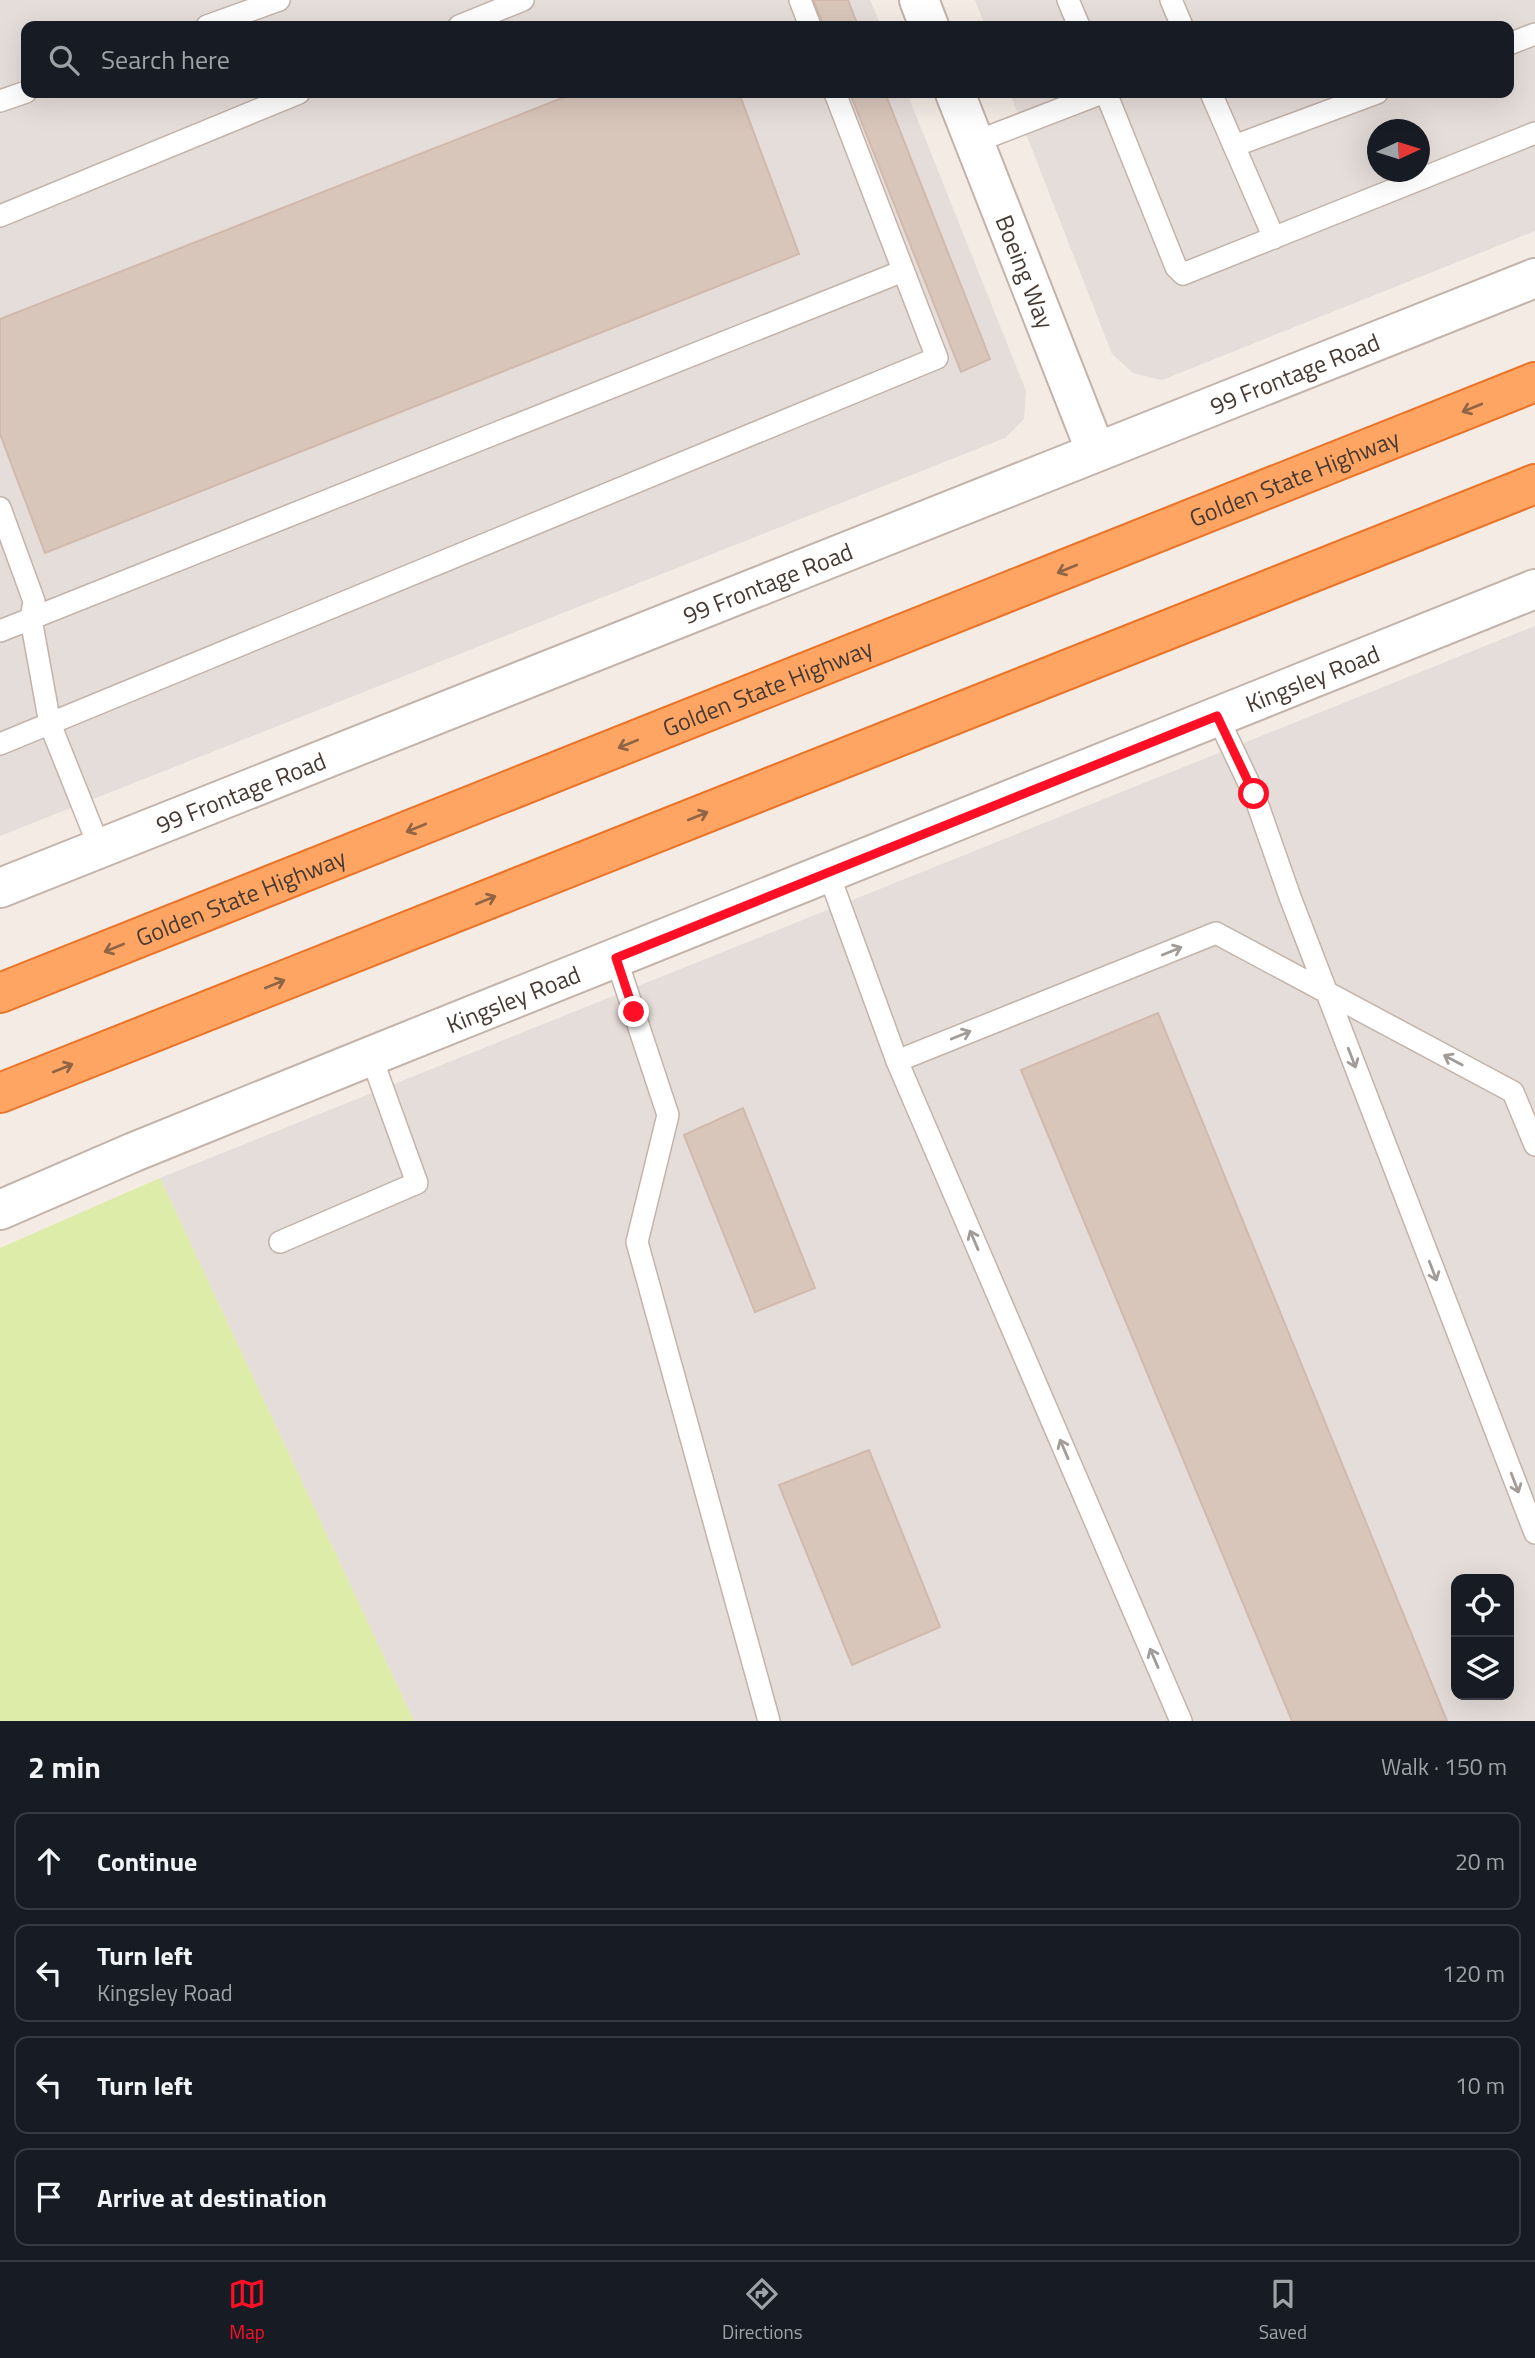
<!DOCTYPE html>
<html lang="en">
<head>
<meta charset="utf-8">
<style>
	body { margin:0; font-family:"Titillium Web",sans-serif; background:#20242c; color:#f1f3f6 }
	.controls { position:absolute; right:21px; bottom:21px; display:grid; overflow:hidden; border-radius:14px; box-shadow:0 7px 28px #0002 }
	.controls button { width:63px; height:63px; display:grid; place-items:center; padding:0; border:0; border-bottom:2px solid #363941; background:#171b24; color:#f1f3f6; font:35px sans-serif }
	.compass { position:absolute; left:1367px; top:119px; width:63px; height:63px; border-radius:50%; background:#171b24; box-shadow:0 7px 28px #0002; rotate:86deg }
	.stop { position:absolute; width:21px; height:21px; margin:-16px; border:5px solid #ff0f25; border-radius:50%; background:#fff }
	.stop.end { background:#ff0f25; border-color:#fff; box-shadow:0 2px 7px #0008 }
	.list { margin:0; padding:0; list-style:none }
	h2 { display:flex; justify-content:space-between; align-items:center; height:91px; margin:0; padding:0 28px; font-size:30px }
	h2 small { font-size:23px; font-weight:400; color:#9ea1a6 }
	.list li { display:grid; grid-template-columns:46px 1fr auto; gap:21px; align-items:center; box-sizing:border-box; height:98px; margin:0 14px 14px; padding:0 14px; border:2px solid #363941; border-radius:14px }
	.list b { display:block; font-size:26px; white-space:nowrap }
	.list p { margin:0; font-size:23px; white-space:nowrap; color:#9ea1a6 }
	.list em { font-size:23px; font-style:normal; color:#9ea1a6 }
	.icon { flex:none; width:38px; height:38px; fill:none; stroke:currentColor; stroke-width:2; stroke-linecap:round; stroke-linejoin:round }
	.map { position:relative; flex:none; width:1535px; height:1721px; overflow:hidden }
	.search { position:absolute; background:#171b24; box-shadow:0 7px 28px #0002; left:21px; right:21px; top:21px; height:77px; display:flex; align-items:center; gap:18px; box-sizing:border-box; padding:0 24px; border-radius:14px; color:#9ea1a6; font-size:26px }
	.sheet { height:539px; background:#171b24 }
	nav { display:flex; justify-content:space-around; align-items:center; box-sizing:border-box; height:98px; border-top:2px solid #363941; background:#171b24; font-size:19px; color:#9ea1a6 }
	nav a { display:grid; justify-items:center; gap:4px }
	nav .on { color:#ff0f25 }
	.map>svg:first-child { display:block }
	.industrial { fill:#e5ddd9; fill-rule:evenodd }
	.green { fill:#deeca9 }
	.building { fill:#d9c6bb; stroke:#d1b9ab; stroke-width:2 }
	.lines { fill:none; stroke-linecap:round; stroke-linejoin:round }
	.service-casing { stroke:#c3b3a9; stroke-width:24 }
	.tertiary-casing { stroke:#c3b3a9; stroke-width:42 }
	.motorway-casing { stroke:#ea7327; stroke-width:42 }
	.service { stroke:#fff; stroke-width:21 }
	.tertiary { stroke:#fff; stroke-width:38 }
	.motorway { stroke:#ffa563; stroke-width:38 }
	.oneway { stroke:#906546 }
	.oneway2 { stroke:#a29c99 }
	.route { stroke:#ff0f25; stroke-width:9 }
	.labels { text-anchor:middle; dominant-baseline:central; stroke-width:6; stroke-linejoin:round; paint-order:stroke }
	.street-label { font-size:24px; fill:#463a33; stroke:#fff }
</style>
</head>
<body>
<div class="map">
<svg width="1535" height="1721" viewBox="0 0 1535 1721">
	<rect width="100%" height="100%" fill="#f3ebe4"/>
	<g class="industrial">
		<polygon points="0,0 870,0 881,26 26,26 26,93 907,93 1026,391 1024,419 1005,438 0,836"/>
		<path d="M975,0h560v231l-373,149 -29,-7 -21,-19 -102,-261h499v-67h-524zM1378,130h42v42h-42z"/>
		<path d="M1535,626v1095h-1121l-254,-543zM1456,1579h53v116h-53z"/>
	</g>
	<polygon class="green" points="160,1178 414,1721 0,1721 0,1248"/>
	<g class="building">
		<polygon points="813,0 848,0 858,26 824,26"/>
		<polygon points="575,93 739,93 799,254 45,553 0,434 0,319"/>
		<polygon points="850,93 885,93 990,359 961,372"/>
		<polygon points="1158,1013 1447,1721 1292,1721 1021,1070"/>
		<polygon points="743,1108 815,1288 755,1312 684,1135"/>
		<polygon points="869,1450 940,1627 852,1665 779,1485"/>
	</g>
	<g class="lines">
		<g class="service-casing">
			<g id="service">
				<polyline points="800,0 810,26"/>
				<polyline points="1068,0 1079,26"/>
				<polyline points="1171,0 1182,26"/>
				<polyline points="207,26 279,0"/>
				<polyline points="459,26 523,0"/>
				<polyline points="1509,44 1535,34"/>
				<polyline points="1106,93 1176,267 1183,274 1535,133"/>
				<polyline points="1211,93 1274,238"/>
				<polyline points="0,101 26,92"/>
				<polyline points="975,142 1102,93"/>
				<polyline points="1234,146 1377,93"/>
				<polyline points="0,216 299,93"/>
				<polyline points="0,508 34,601 31,619 50,724 100,849"/>
				<polyline points="0,631 903,271"/>
				<polyline points="1217,716 1254,794 1290,897 1535,1533"/>
				<polyline points="0,744 937,358 835,93"/>
				<polyline points="828,872 897,1061 1181,1721"/>
				<polyline points="616,958 668,1115 637,1242 769,1721"/>
				<polyline points="897,1061 1216,933 1513,1092 1535,1145"/>
				<polyline points="280,1242 417,1183 371,1056"/>
			</g>
		</g>
		<g class="tertiary-casing">
			<g id="tertiary">
				<polyline points="919,0 929,26"/>
				<path id="s1" d="M955,93l141,359"/>
				<path id="s2" d="M0,888l1535,-610"/>
				<path id="s3" d="M0,1210l134,-58 237,-96 1164,-467"/>
			</g>
		</g>
		<g class="motorway-casing">
			<g id="motorway">
				<path id="s4" d="M0,993l1535,-611"/>
				<polyline points="0,1093 1535,484"/>
			</g>
		</g>
		<use href="#service" class="service"/>
		<use href="#tertiary" class="tertiary"/>
		<use href="#motorway" class="motorway"/>
	</g>
	<defs><path id="oneway-shaft" d="M-6 0H5M1.5-3L5.5 0L1.5 3" fill="none" stroke-width="1.6" stroke-linecap="round" stroke-linejoin="round" transform="scale(1.75)"/></defs>
	<g class="oneway">
		<use href="#oneway-shaft" transform="translate(1472 408) rotate(158)"/>
		<use href="#oneway-shaft" transform="translate(1067 569) rotate(158)"/>
		<use href="#oneway-shaft" transform="translate(628 744) rotate(158)"/>
		<use href="#oneway-shaft" transform="translate(698 816) rotate(-22)"/>
		<use href="#oneway-shaft" transform="translate(416 828) rotate(158)"/>
		<use href="#oneway-shaft" transform="translate(486 900) rotate(-22)"/>
		<use href="#oneway-shaft" transform="translate(114 948) rotate(158)"/>
		<use href="#oneway-shaft" transform="translate(275 984) rotate(-22)"/>
		<use href="#oneway-shaft" transform="translate(63 1068) rotate(-22)"/>
	</g>
	<g class="oneway2">
		<use href="#oneway-shaft" transform="translate(1172 951) rotate(-22)"/>
		<use href="#oneway-shaft" transform="translate(961 1035) rotate(-22)"/>
		<use href="#oneway-shaft" transform="translate(1352 1058) rotate(69)"/>
		<use href="#oneway-shaft" transform="translate(1453 1060) rotate(-152)"/>
		<use href="#oneway-shaft" transform="translate(974 1240) rotate(-113)"/>
		<use href="#oneway-shaft" transform="translate(1433 1271) rotate(69)"/>
		<use href="#oneway-shaft" transform="translate(1064 1449) rotate(-113)"/>
		<use href="#oneway-shaft" transform="translate(1515 1483) rotate(69)"/>
		<use href="#oneway-shaft" transform="translate(1154 1658) rotate(-113)"/>
	</g>
	<g class="lines">
		<polyline class="route" points="634,1012 616,958 1217,716 1254,794"/>
	</g>
	<g class="labels">
		<g class="street-label">
			<text stroke="none"><textPath href="#s1" startOffset="192">Boeing Way</textPath></text>
			<text stroke="none"><textPath href="#s2" startOffset="1393">99 Frontage Road</textPath></text>
			<text stroke="none"><textPath href="#s4" startOffset="1393">Golden State Highway</textPath></text>
			<text stroke="none"><textPath href="#s2" startOffset="826">99 Frontage Road</textPath></text>
			<text stroke="none"><textPath href="#s3" startOffset="1416">Kingsley Road</textPath></text>
			<text stroke="none"><textPath href="#s4" startOffset="826">Golden State Highway</textPath></text>
			<text stroke="none"><textPath href="#s2" startOffset="259">99 Frontage Road</textPath></text>
			<text stroke="none"><textPath href="#s4" startOffset="259">Golden State Highway</textPath></text>
			<text stroke="none"><textPath href="#s3" startOffset="555">Kingsley Road</textPath></text>
		</g>
	</g>
</svg>
<div class="controls">
<button><svg class="icon" aria-label="locate" viewBox="0 0 24 24"><circle cx="12" cy="12" r="6"/><path d="M12 2v4M12 18v4M2 12h4M18 12h4"/></svg></button>
<button><svg class="icon" aria-label="layers" viewBox="0 0 24 24"><path d="M12 4l9 5-9 5-9-5zM3 14l9 5 9-5"/></svg></button>
</div>
<svg class="compass" viewBox="-18 -18 36 36"><path d="M0-13l5 13h-10z" fill="#e53935"/><path d="M0 13l5-13h-10z" fill="#9ea1a6"/></svg>
<div class="stop" style="left:1254px;top:794px"></div>
<div class="stop end" style="left:634px;top:1012px"></div>
<div class="search"><svg class="icon" aria-label="search" viewBox="0 0 24 24"><circle cx="10" cy="10" r="6"/><path d="M15 15l6 6"/></svg>Search here</div>
</div>
<section class="sheet">
<h2>2 min<small>Walk · 150 m</small></h2>
<ul class="list">
<li><svg class="icon" aria-label="ahead" viewBox="0 0 24 24"><path d="M12 20V5M6 11l6-6 6 6"/></svg><div><b>Continue</b></div><em>20 m</em></li>
<li><svg class="icon" aria-label="left" viewBox="0 0 24 24"><path d="M17 20v-9H6M10 6l-5 5 5 5"/></svg><div><b>Turn left</b><p>Kingsley Road</p></div><em>120 m</em></li>
<li><svg class="icon" aria-label="left" viewBox="0 0 24 24"><path d="M17 20v-9H6M10 6l-5 5 5 5"/></svg><div><b>Turn left</b></div><em>10 m</em></li>
<li><svg class="icon" aria-label="arrive" viewBox="0 0 24 24"><path d="M6 21V4h12l-3 4 3 4H6"/></svg><div><b>Arrive at destination</b></div></li>
</ul>
</section>
<nav>
<a class="on"><svg class="icon" aria-label="map" viewBox="0 0 24 24"><path d="M3 6l6-2 6 2 6-2v14l-6 2-6-2-6 2zM9 4v14M15 6v14"/></svg>Map</a>
<a><svg class="icon" aria-label="directions" viewBox="0 0 24 24"><path d="M12 3l9 9-9 9-9-9zM9 14v-3h6M13 9l2 2-2 2"/></svg>Directions</a>
<a><svg class="icon" aria-label="saved" viewBox="0 0 24 24"><path d="M7 4h10v16l-5-4-5 4z"/></svg>Saved</a>
</nav>
</body>
</html>
